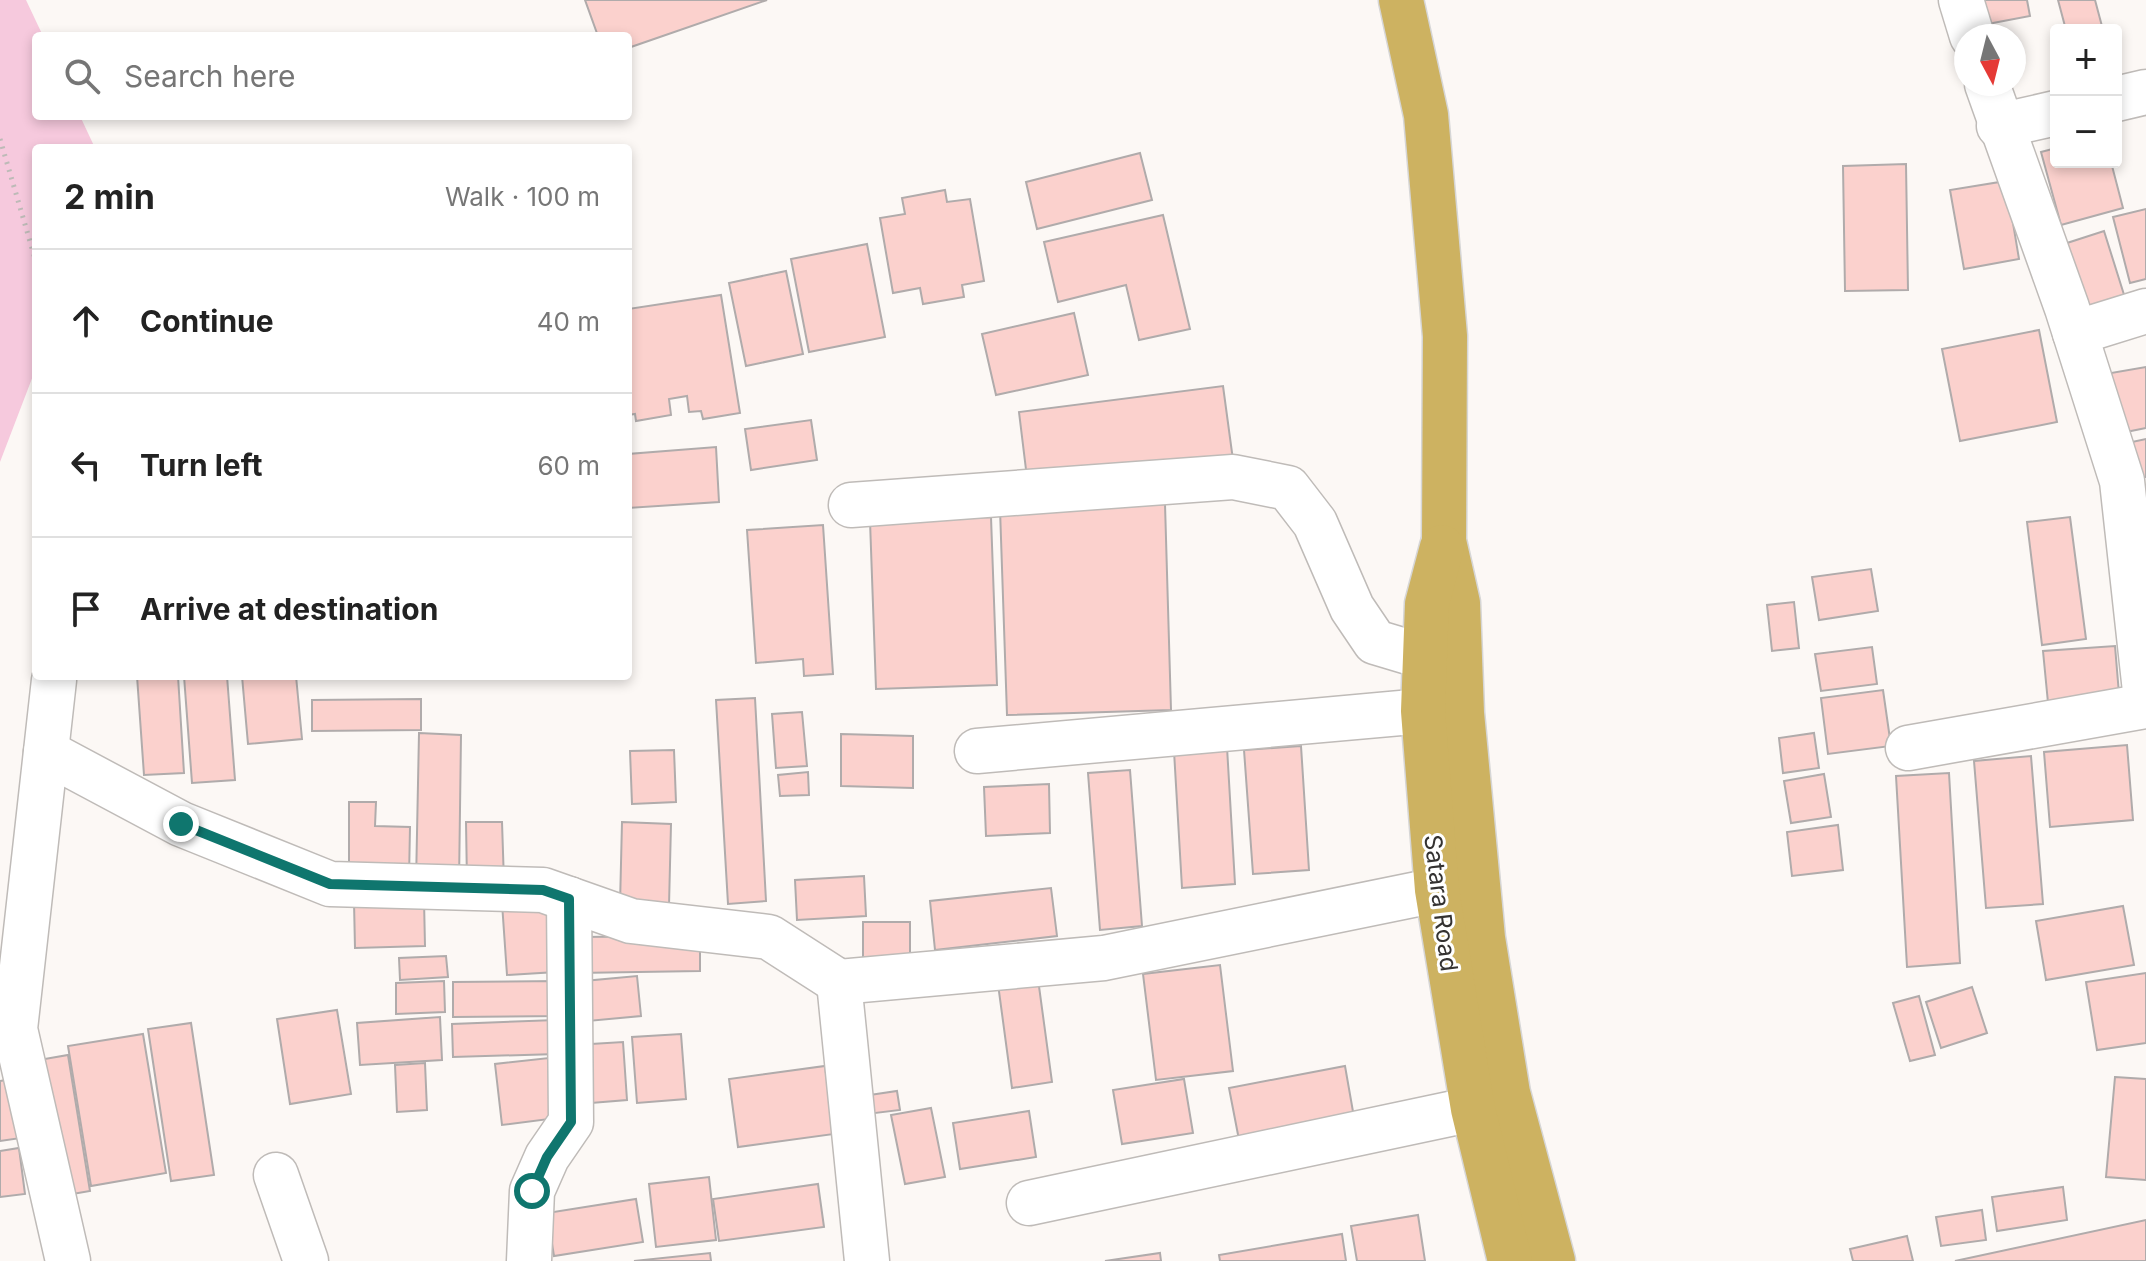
<!DOCTYPE html>
<html lang="en">
<head>
<meta charset="utf-8">
<style>
	body { margin:0; font-family:Inter,sans-serif; background:#f6f6f6; color:#222 }
	.controls { position:absolute; right:24px; top:24px; display:grid; overflow:hidden; border-radius:8px; box-shadow:0 4px 12px #0003 }
	.controls button { width:72px; height:72px; display:grid; place-items:center; padding:0; border:0; border-bottom:2px solid #e0e0e0; background:#fff; color:#222; font:40px sans-serif }
	.compass { position:absolute; left:1954px; top:24px; width:72px; height:72px; border-radius:50%; background:#fff; box-shadow:0 4px 12px #0003; rotate:173deg }
	.stop { position:absolute; width:24px; height:24px; margin:-18px; border:6px solid #0f766e; border-radius:50%; background:#fff }
	.stop.end { background:#0f766e; border-color:#fff; box-shadow:0 2px 8px #0008 }
	.list { margin:0; padding:0; list-style:none }
	h2 { display:flex; justify-content:space-between; align-items:center; height:104px; margin:0; padding:0 32px; font-size:34px }
	h2 small { font-size:26px; font-weight:400; color:#767676 }
	.list li { display:grid; grid-template-columns:52px 1fr auto; gap:24px; align-items:center; box-sizing:border-box; height:144px; padding:0 32px; border-top:2px solid #e0e0e0 }
	.list b { display:block; font-size:30px; white-space:nowrap }
	.list em { font-size:26px; font-style:normal; color:#767676 }
	.icon { flex:none; width:44px; height:44px; fill:none; stroke:currentColor; stroke-width:2; stroke-linecap:round; stroke-linejoin:round }
	.map { position:relative; flex:none; width:2146px; height:1261px; overflow:hidden }
	.search { position:absolute; background:#fff; box-shadow:0 4px 12px #0003; left:32px; top:32px; width:600px; height:88px; display:flex; align-items:center; gap:20px; box-sizing:border-box; padding:0 28px; border-radius:8px; color:#767676; font-size:30px }
	.panel { position:absolute; background:#fff; box-shadow:0 4px 12px #0003; left:32px; top:144px; width:600px; height:536px; border-radius:8px }
	.map>svg:first-child { display:block }
	.green { fill:#f6c9dd }
	.building { fill:#fbd1cd; stroke:#b0abab; stroke-width:2 }
	.lines { fill:none; stroke-linecap:round; stroke-linejoin:round }
	.street-casing { stroke:#bfbbb8; stroke-width:47 }
	.highway-casing { stroke:#d6d6d6; stroke-width:47 }
	.path { stroke:#bdbab7; stroke-width:5; stroke-dasharray:2 6; stroke-linecap:butt }
	.street { stroke:#fff; stroke-width:44 }
	.highway { stroke:#cdb261; stroke-width:44 }
	.route { stroke:#0f766e; stroke-width:10 }
	.labels { text-anchor:middle; dominant-baseline:central; stroke-width:6; stroke-linejoin:round; paint-order:stroke }
	.street-label { font-size:24px; fill:#343231; stroke:#fff }
</style>
</head>
<body>
<div class="map">
<svg width="2146" height="1261" viewBox="0 0 2146 1261">
	<rect width="100%" height="100%" fill="#fcf8f5"/>
	<polygon class="green" points="0,0 26,0 43,36 36,36 36,116 80,116 95,148 36,148 36,368 0,462"/>
	<g class="building">
		<polygon points="585,0 767,0 628,48 628,36 598,36"/>
		<polygon points="1972,0 2027,0 2030,16 1977,26"/>
		<polygon points="2058,0 2095,0 2103,30 2066,30"/>
		<polygon points="2056,148 2056,162 2111,162 2123,208 2061,225 2041,152"/>
		<polygon points="1140,153 1152,200 1037,229 1026,182"/>
		<polygon points="1906,164 1908,290 1845,291 1843,166"/>
		<polygon points="2006,181 2019,259 1964,269 1950,190"/>
		<polygon points="945,190 947,202 970,199 984,281 962,285 964,297 923,304 920,288 893,293 880,218 905,214 902,198"/>
		<polygon points="2146,209 2146,279 2130,283 2113,217"/>
		<polygon points="1163,215 1190,329 1139,340 1126,285 1058,302 1044,242"/>
		<polygon points="2104,231 2126,301 2086,314 2064,244"/>
		<polygon points="867,244 885,337 809,352 791,259"/>
		<polygon points="786,271 803,354 746,366 729,283"/>
		<polygon points="721,295 740,413 703,419 701,411 689,412 687,396 669,399 671,415 636,421 635,414 628,415 628,309"/>
		<polygon points="1074,313 1088,375 996,395 982,334"/>
		<polygon points="2039,330 2057,422 1960,441 1942,349"/>
		<polygon points="2146,367 2146,428 2121,433 2111,373"/>
		<polygon points="1223,386 1233,460 1028,486 1019,412"/>
		<polygon points="811,420 817,460 751,470 745,429"/>
		<polygon points="2146,439 2146,477 2138,478 2132,442"/>
		<polygon points="716,447 719,502 628,508 628,454"/>
		<polygon points="1165,504 1171,710 1007,715 1000,509"/>
		<polygon points="991,517 997,685 876,689 870,521"/>
		<polygon points="2070,517 2086,639 2042,645 2027,522"/>
		<polygon points="823,525 833,674 804,676 803,659 756,663 747,530"/>
		<polygon points="1871,569 1878,611 1819,620 1812,577"/>
		<polygon points="1794,602 1799,648 1772,651 1767,605"/>
		<polygon points="2115,646 2120,706 2049,713 2043,651"/>
		<polygon points="1872,647 1877,684 1821,691 1815,654"/>
		<polygon points="137,676 178,676 184,773 144,775"/>
		<polygon points="184,676 227,676 235,780 192,783"/>
		<polygon points="242,676 296,676 302,739 248,744"/>
		<polygon points="1883,690 1891,746 1828,754 1821,698"/>
		<polygon points="755,698 766,901 728,904 716,700"/>
		<polygon points="421,699 421,730 312,731 312,700"/>
		<polygon points="802,712 807,766 776,768 772,714"/>
		<polygon points="419,733 461,735 459,884 416,884"/>
		<polygon points="1814,733 1819,768 1783,773 1779,738"/>
		<polygon points="841,734 913,736 913,788 841,786"/>
		<polygon points="2127,745 2133,820 2050,827 2044,752"/>
		<polygon points="1301,746 1309,870 1253,874 1244,750"/>
		<polygon points="1227,747 1235,884 1182,888 1174,751"/>
		<polygon points="674,750 676,802 632,804 630,751"/>
		<polygon points="2031,756 2043,904 1986,908 1974,761"/>
		<polygon points="1130,770 1142,926 1100,930 1088,773"/>
		<polygon points="808,772 809,795 780,796 778,775"/>
		<polygon points="1949,773 1960,963 1907,967 1896,776"/>
		<polygon points="1824,774 1831,817 1791,823 1784,781"/>
		<polygon points="1049,784 1050,833 986,836 984,787"/>
		<polygon points="349,802 376,802 375,826 410,827 409,879 349,878"/>
		<polygon points="466,822 502,822 504,882 467,883"/>
		<polygon points="622,822 671,824 669,906 620,905"/>
		<polygon points="1838,825 1843,870 1792,876 1787,832"/>
		<polygon points="864,876 866,916 797,920 795,880"/>
		<polygon points="1051,888 1057,936 935,950 930,901"/>
		<polygon points="424,900 425,946 355,948 354,902"/>
		<polygon points="552,900 556,972 507,975 502,903"/>
		<polygon points="2123,906 2134,965 2046,980 2036,921"/>
		<rect x="863" y="922" width="47" height="47"/>
		<polygon points="700,936 700,971 577,973 577,937"/>
		<polygon points="446,956 448,977 400,980 399,958"/>
		<polygon points="1220,965 1233,1071 1156,1080 1143,974"/>
		<polygon points="2146,973 2146,1043 2097,1050 2086,982"/>
		<polygon points="637,976 641,1016 588,1021 584,981"/>
		<polygon points="1038,979 1052,1082 1012,1088 998,984"/>
		<polygon points="444,981 445,1012 396,1014 396,983"/>
		<polygon points="560,981 560,1016 453,1017 453,982"/>
		<polygon points="1972,987 1987,1033 1941,1048 1926,1002"/>
		<polygon points="1919,996 1935,1055 1910,1061 1893,1003"/>
		<polygon points="337,1010 351,1094 290,1104 277,1019"/>
		<polygon points="440,1017 442,1060 360,1065 357,1023"/>
		<polygon points="556,1020 557,1054 453,1057 452,1024"/>
		<polygon points="191,1023 214,1175 171,1181 148,1029"/>
		<polygon points="143,1034 166,1173 91,1186 68,1046"/>
		<polygon points="681,1034 686,1099 637,1103 632,1037"/>
		<polygon points="623,1042 627,1100 579,1104 575,1045"/>
		<polygon points="68,1055 90,1191 55,1197 33,1061"/>
		<polygon points="558,1057 565,1117 502,1125 495,1064"/>
		<polygon points="425,1063 427,1110 397,1112 395,1065"/>
		<polygon points="825,1066 834,1134 738,1147 729,1079"/>
		<polygon points="1345,1066 1355,1123 1240,1145 1229,1088"/>
		<polygon points="2115,1077 2146,1079 2146,1180 2106,1177"/>
		<polygon points="12,1079 21,1138 0,1141 0,1081"/>
		<polygon points="1184,1079 1193,1133 1122,1144 1113,1090"/>
		<polygon points="897,1091 900,1110 859,1115 856,1097"/>
		<polygon points="931,1108 945,1177 905,1184 891,1115"/>
		<polygon points="1029,1111 1036,1157 960,1169 953,1123"/>
		<polygon points="19,1148 25,1194 0,1197 0,1151"/>
		<polygon points="709,1177 716,1240 656,1247 649,1184"/>
		<polygon points="818,1184 824,1227 719,1241 713,1199"/>
		<polygon points="2063,1187 2067,1220 1997,1231 1992,1197"/>
		<polygon points="636,1199 643,1242 554,1256 547,1213"/>
		<polygon points="1982,1210 1986,1240 1941,1246 1936,1217"/>
		<polygon points="1418,1215 1425,1261 1357,1261 1351,1226"/>
		<polygon points="2146,1220 2146,1261 1955,1261"/>
		<polygon points="1342,1234 1346,1261 1220,1261 1219,1255"/>
		<polygon points="1907,1236 1913,1261 1853,1261 1850,1249"/>
		<polygon points="710,1253 711,1261 634,1261"/>
		<polygon points="1160,1253 1161,1261 1105,1261"/>
	</g>
	<g class="lines">
		<g class="street-casing">
			<g id="street">
				<polyline points="1961,0 1972,36"/>
				<polyline points="1987,84 2067,308 2122,481 2146,700"/>
				<polyline points="2116,99 2146,92"/>
				<polyline points="1999,126 2056,113"/>
				<polyline points="2075,333 2146,311"/>
				<polyline points="851,505 1233,477 1288,488 1315,523 1352,608 1375,642 1425,657"/>
				<polyline points="54,680 15,1029 68,1261"/>
				<polyline points="1908,748 2146,706"/>
				<polyline points="977,751 1423,711"/>
				<polyline points="46,752 181,824 330,884 543,890 631,921 769,937 839,982 1104,958 1437,890"/>
				<polyline points="839,982 867,1261"/>
				<polyline points="276,1175 306,1261"/>
				<polyline points="1029,1203 1473,1109"/>
				<polyline points="529,1261 532,1191 547,1157 571,1122 569,899"/>
			</g>
		</g>
		<g class="highway-casing">
			<g id="highway">
				<polyline points="1401,0 1426,115 1445,336 1444,541 1458,603 1462,713 1483,938 1508,1093 1553,1261"/>
				<polyline points="1442,547 1427,604 1423,711 1437,890 1473,1109 1510,1261"/>
			</g>
		</g>
		<polyline class="path" points="0,139 36,262"/>
		<use href="#street" class="street"/>
		<use href="#highway" class="highway"/>
	</g>
	<g class="lines">
		<polyline class="route" points="181,824 330,884 543,890 569,899 571,1122 547,1157 532,1191"/>
	</g>
	<g class="labels">
		<g class="street-label">
			<text transform="translate(1441 903) rotate(83)">Satara Road</text>
		</g>
	</g>
</svg>
<div class="controls">
<button>+</button>
<button>−</button>
</div>
<svg class="compass" viewBox="-18 -18 36 36"><path d="M0-13l5 13h-10z" fill="#e53935"/><path d="M0 13l5-13h-10z" fill="#767676"/></svg>
<div class="stop" style="left:532px;top:1191px"></div>
<div class="stop end" style="left:181px;top:824px"></div>
<div class="search"><svg class="icon" aria-label="search" viewBox="0 0 24 24"><circle cx="10" cy="10" r="6"/><path d="M15 15l6 6"/></svg>Search here</div>
<section class="panel">
<h2>2 min<small>Walk · 100 m</small></h2>
<ul class="list">
<li><svg class="icon" aria-label="ahead" viewBox="0 0 24 24"><path d="M12 20V5M6 11l6-6 6 6"/></svg><div><b>Continue</b></div><em>40 m</em></li>
<li><svg class="icon" aria-label="left" viewBox="0 0 24 24"><path d="M17 20v-9H6M10 6l-5 5 5 5"/></svg><div><b>Turn left</b></div><em>60 m</em></li>
<li><svg class="icon" aria-label="arrive" viewBox="0 0 24 24"><path d="M6 21V4h12l-3 4 3 4H6"/></svg><div><b>Arrive at destination</b></div></li>
</ul>
</section>
</div>
</body>
</html>
